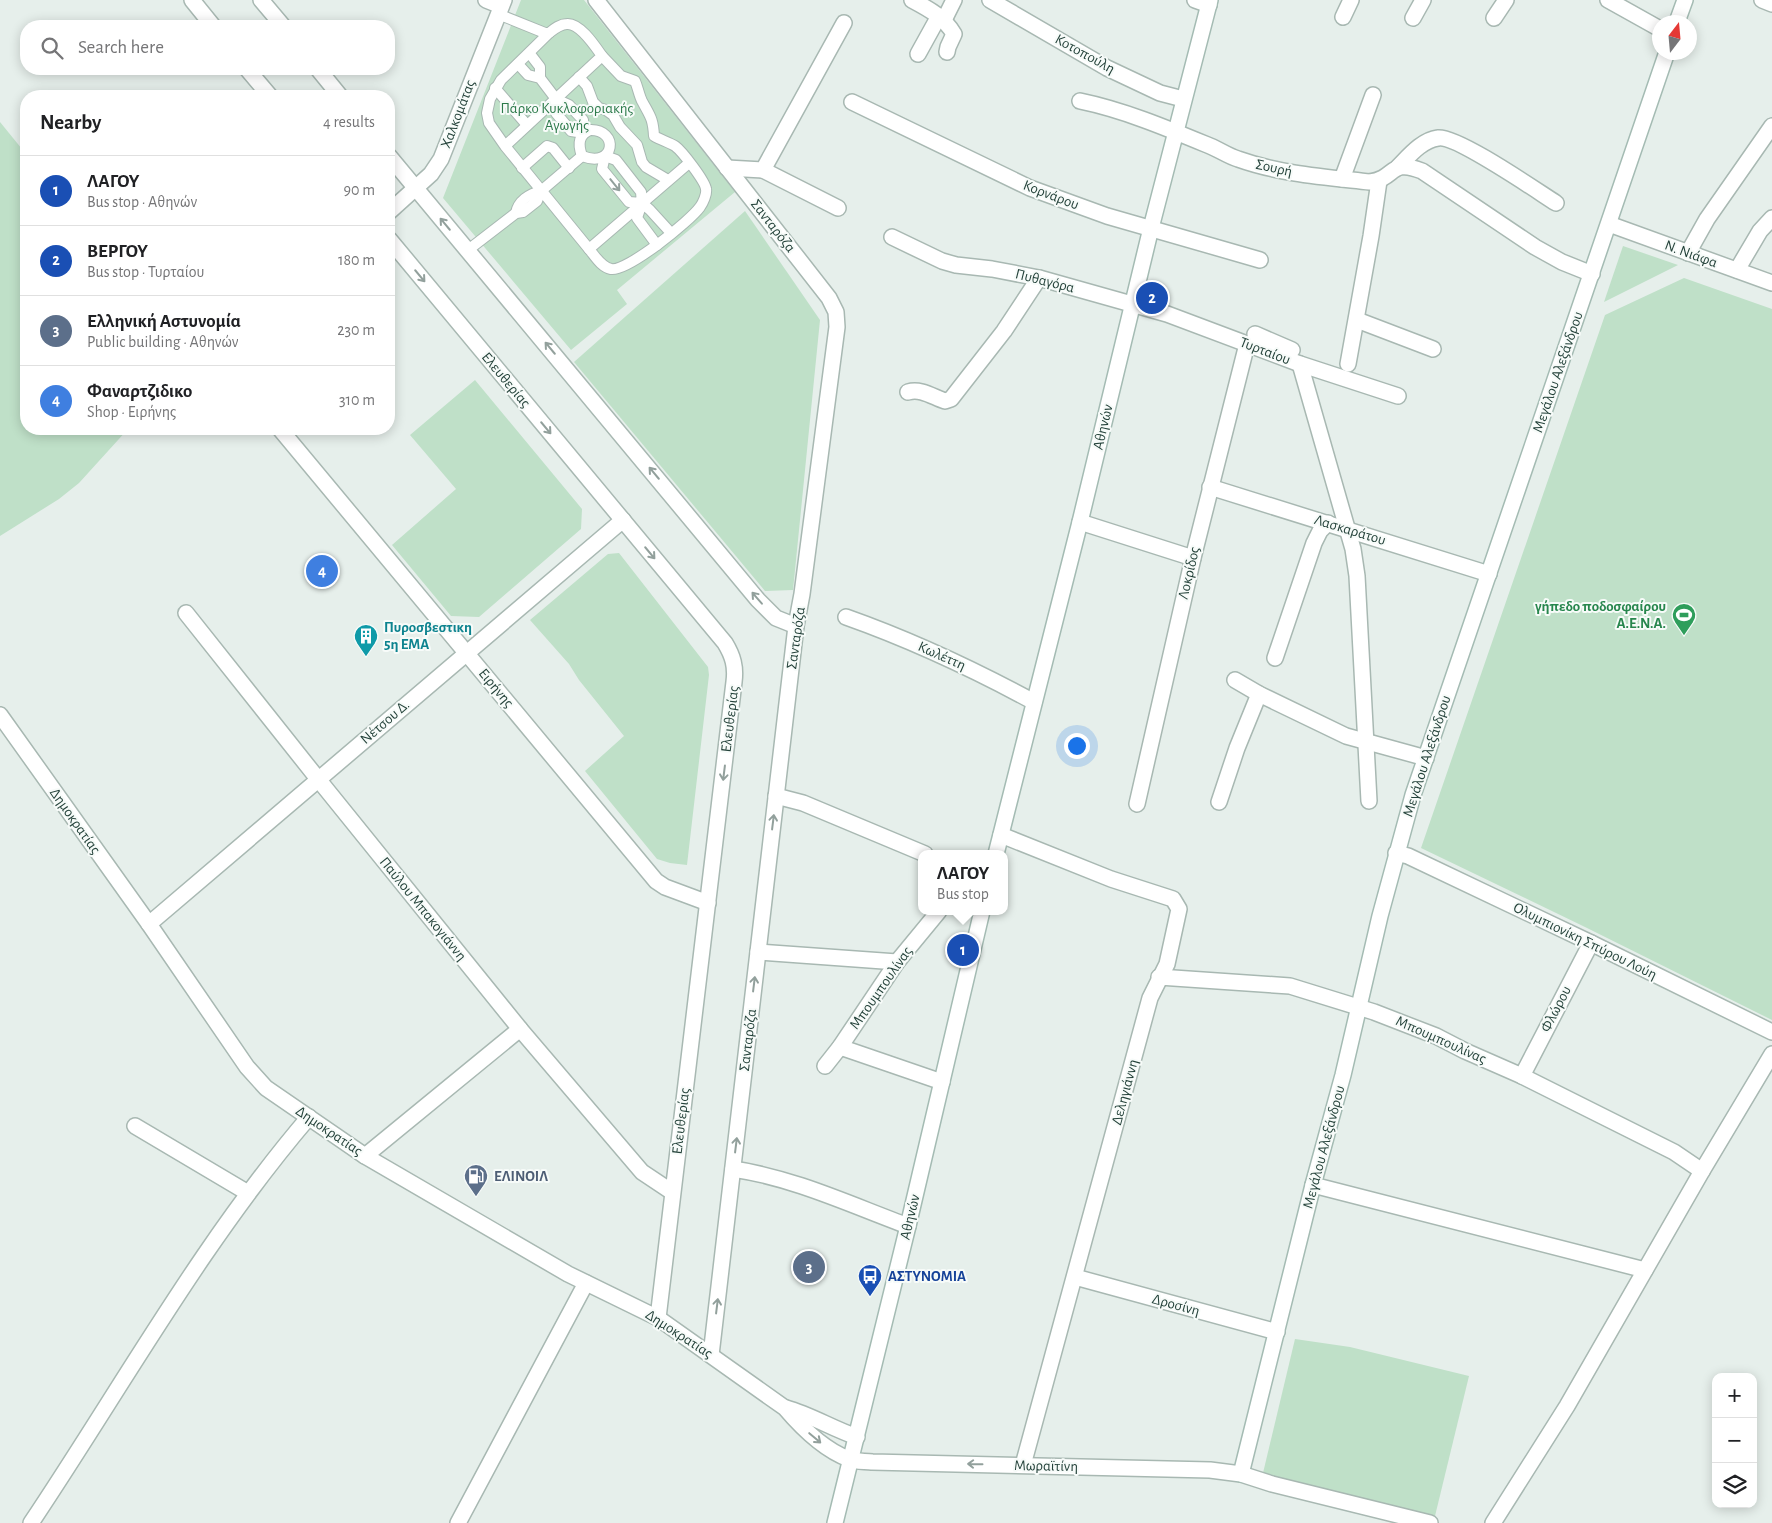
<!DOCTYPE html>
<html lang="en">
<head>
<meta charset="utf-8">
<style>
	body { margin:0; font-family:"Alegreya Sans",sans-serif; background:#f6f6f6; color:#202124 }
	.controls { position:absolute; right:15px; bottom:15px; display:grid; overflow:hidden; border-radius:10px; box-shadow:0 2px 12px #0003 }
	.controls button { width:45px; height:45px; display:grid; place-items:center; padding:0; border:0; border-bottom:1px solid #e0e0e0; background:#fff; color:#202124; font:25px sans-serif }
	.compass { position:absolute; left:1652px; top:15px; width:45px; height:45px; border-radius:50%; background:#fff; box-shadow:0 2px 12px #0003; rotate:16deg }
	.you { position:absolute; left:1076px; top:745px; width:18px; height:18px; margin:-12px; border:4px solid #fff; border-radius:50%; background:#1a73e8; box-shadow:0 0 0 8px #1a73e833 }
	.badge { display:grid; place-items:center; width:32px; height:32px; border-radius:50%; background:#1a73e8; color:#fff; font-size:16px; font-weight:700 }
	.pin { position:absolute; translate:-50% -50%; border:2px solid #fff; box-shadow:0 1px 5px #0006 }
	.popup { position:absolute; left:918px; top:850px; width:90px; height:65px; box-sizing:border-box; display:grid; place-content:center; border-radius:10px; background:#fff; filter:drop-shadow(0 1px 4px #0005); font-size:16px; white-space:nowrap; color:#757577 }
	.popup b { font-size:19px; color:#202124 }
	.popup::after { content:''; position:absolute; left:50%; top:100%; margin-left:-10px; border:10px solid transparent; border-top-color:#fff }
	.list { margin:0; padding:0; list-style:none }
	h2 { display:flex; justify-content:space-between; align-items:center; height:65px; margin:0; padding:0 20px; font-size:21px }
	h2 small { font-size:16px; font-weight:400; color:#757577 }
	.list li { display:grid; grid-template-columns:32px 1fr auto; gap:15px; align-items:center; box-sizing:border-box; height:70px; padding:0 20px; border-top:1px solid #e0e0e0 }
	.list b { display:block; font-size:19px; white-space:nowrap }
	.list p { margin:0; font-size:16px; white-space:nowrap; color:#757577 }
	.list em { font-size:16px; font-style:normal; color:#757577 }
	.icon { flex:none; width:28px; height:28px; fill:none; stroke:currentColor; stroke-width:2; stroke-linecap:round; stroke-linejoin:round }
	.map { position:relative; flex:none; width:1772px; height:1523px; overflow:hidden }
	.search { position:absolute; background:#fff; box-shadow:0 2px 12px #0003; left:20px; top:20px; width:375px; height:55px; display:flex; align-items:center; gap:12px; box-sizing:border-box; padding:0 18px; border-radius:20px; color:#757577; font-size:19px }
	.panel { position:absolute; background:#fff; box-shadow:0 2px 12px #0003; left:20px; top:90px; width:375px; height:345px; border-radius:20px }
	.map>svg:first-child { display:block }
	.green { fill:#bfe0c8 }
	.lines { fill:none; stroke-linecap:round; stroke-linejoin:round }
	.lane-casing { stroke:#a8b8b2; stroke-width:12 }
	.street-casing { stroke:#a8b8b2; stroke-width:18 }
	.secondary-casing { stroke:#a4bbb3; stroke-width:18 }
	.lane { stroke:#fff; stroke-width:10 }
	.street { stroke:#fff; stroke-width:15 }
	.secondary { stroke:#fff; stroke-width:15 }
	.oneway { stroke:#92a09c }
	.labels { text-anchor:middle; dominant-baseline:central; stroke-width:4; stroke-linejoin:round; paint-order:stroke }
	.street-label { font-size:15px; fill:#24423a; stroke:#f7fbf9 }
	.park-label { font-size:15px; fill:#2d7a4b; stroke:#f7fbf9 }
	.leisure-label { font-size:15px; font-weight:bold; fill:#27864d; stroke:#f7fbf9; text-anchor:end }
	.culture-label { font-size:15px; font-weight:bold; fill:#0d838f; stroke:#f7fbf9; text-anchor:start }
	.service-label { font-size:15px; font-weight:bold; fill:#4e5e75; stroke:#f7fbf9; text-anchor:start }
	.transit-label { font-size:15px; font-weight:bold; fill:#164399; stroke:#f7fbf9; text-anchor:start }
</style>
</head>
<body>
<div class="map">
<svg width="1772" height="1523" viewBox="0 0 1772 1523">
	<rect width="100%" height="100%" fill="#e6efeb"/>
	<g class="green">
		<polygon points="521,0 584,0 735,192 617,290 627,304 571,350 443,198"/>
		<polygon points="0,122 26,154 26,429 128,429 79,483 59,499 0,536"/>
		<polygon points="745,211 820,320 793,590 765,591 574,362"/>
		<polygon points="1623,246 1678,265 1604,302"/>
		<polygon points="1684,278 1772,309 1772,1020 1585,927 1421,848 1605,315"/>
		<polygon points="475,380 582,509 581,529 479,617 451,616 392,545 456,489 410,435"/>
		<polygon points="619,553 708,667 709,675 687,865 670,863 657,859 585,771 624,736 579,680 569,664 530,620 608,554"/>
		<polygon points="1295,1339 1350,1347 1469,1376 1435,1516 1297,1487 1279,1481 1263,1473"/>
	</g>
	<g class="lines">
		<g class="lane-casing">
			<g id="lane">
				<polyline points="498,14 545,33 549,33"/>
				<polyline points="530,54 540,67 540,78"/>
				<polyline points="518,64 528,75 540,78 556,99 569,105 583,120 584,133 571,131 556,113 556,99"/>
				<polyline points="579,77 587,86 593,102 599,108 606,110 613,115 620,127 637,145 642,162 646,167 668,180"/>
				<polyline points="495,88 527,125"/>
				<path d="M590,130c29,-1 26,39 -8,26 -4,-11 -4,-21 8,-26z"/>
				<path d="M505,146l97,-90c-7,-10 -22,-33 -35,-32 -7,0 -13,5 -18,9l-48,47 -11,19 -3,14 2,10 16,23 84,103 100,-86"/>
				<polyline points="522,168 547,146 553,148 569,168"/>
				<path d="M516,213c2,-12 13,-19 25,-22"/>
				<polyline points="657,245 637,218 642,203 641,192 616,160 605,156 602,169 629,202 642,203 650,210 671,233"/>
				<path d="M589,249c6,7 12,18 22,20 16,3 79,-48 89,-62 3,-4 7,-13 6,-18 -1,-8 -24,-38 -31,-43 -7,-4 -14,-6 -21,-10 -1,-18 -4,-20 -12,-35 -3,-6 -4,-13 -7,-20l-14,-5 -19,-20"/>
				<polyline points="468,250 516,213 523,212 537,201 541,191 582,156"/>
			</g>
		</g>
		<g class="street-casing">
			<g id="street">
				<polyline points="192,0 213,26"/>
				<polyline points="261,0 283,26"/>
				<polyline points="486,0 501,6"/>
				<polyline points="596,0 829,298 836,312 837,327 802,594 796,626 711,1355"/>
				<path d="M912,0c17,9 32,17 42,34l-6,13 -1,5"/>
				<polyline points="990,0 1107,68 1160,93 1183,99"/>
				<polyline points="1195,0 1209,5"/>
				<polyline points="1608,0 1660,29"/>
				<polyline points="1762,0 1772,4"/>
				<polyline points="1343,17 1351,0"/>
				<polyline points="1413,18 1423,0"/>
				<polyline points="1494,18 1506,0"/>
				<polyline points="944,20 954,0"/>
				<polyline points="918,54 939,16"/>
				<polyline points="247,69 270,96"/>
				<polyline points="318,69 340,96"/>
				<path d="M1080,101c44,9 89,28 130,45 10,4 18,10 28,13 42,15 87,18 132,23 27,-4 19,-24 52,-11l113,76 27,15 30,12"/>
				<polyline points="852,102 1030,188 1107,216 1260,260"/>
				<polyline points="389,156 758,600 776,618 796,626"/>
				<path d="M1398,167c11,-11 24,-27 40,-29 18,-3 99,53 118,65"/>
				<polyline points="727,168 763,170 844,23"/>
				<polyline points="763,170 838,208"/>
				<polyline points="1342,179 1373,95"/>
				<polyline points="389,212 431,174 441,159 504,0"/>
				<polyline points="1609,224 1772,283"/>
				<polyline points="892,237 942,261 956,265 992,269 1039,278 1167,314 1300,364 1398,396"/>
				<path d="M389,239l336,404c8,13 11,24 9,39l-76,636"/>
				<polyline points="1688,253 1707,219 1772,126"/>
				<polyline points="1737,270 1760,231 1772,218"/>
				<polyline points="1357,320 1433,349"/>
				<polyline points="1255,334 1292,350"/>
				<polyline points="1300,364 1353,549 1357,576 1369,801"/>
				<polyline points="1348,364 1371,236 1379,181"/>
				<path d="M908,392c13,-4 25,5 37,9l6,-2 53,-68 35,-53"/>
				<polyline points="280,429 656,881 665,887 708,903"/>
				<polyline points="1210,487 1489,574"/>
				<polyline points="1080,522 1193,558"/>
				<polyline points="186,613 318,779 520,1029 642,1172 672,1192"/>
				<path d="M846,617c65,23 127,52 188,85"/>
				<polyline points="1275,658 1314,543 1320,531 1328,523"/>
				<polyline points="1235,680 1259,694 1346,736 1426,758"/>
				<path d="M0,715l149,209 98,143 19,21 99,68 203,118 90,44 127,90c17,20 39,42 64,51 7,3 16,2 23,3l338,8 31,4 31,10 158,39"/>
				<polyline points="776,796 803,803 925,854"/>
				<polyline points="1219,802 1237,748 1259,694"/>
				<polyline points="1137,804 1193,558 1247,344"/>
				<polyline points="1001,835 1111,879 1173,899 1179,909 1167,964 1150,998 1023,1465"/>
				<polyline points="1396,853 1408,856 1591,943 1772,1032"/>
				<polyline points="149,924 623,520"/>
				<polyline points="758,952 897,962"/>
				<polyline points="1159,977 1290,986 1374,1012 1436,1036 1465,1051 1522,1076 1674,1152 1702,1171"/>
				<polyline points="840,1047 942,1082"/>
				<polyline points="825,1066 840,1047 897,962 939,911"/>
				<polyline points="1522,1076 1591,943"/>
				<polyline points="135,1126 248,1193"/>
				<polyline points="365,1156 520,1029"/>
				<path d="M733,1169c61,9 118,36 175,57"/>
				<polyline points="1313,1185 1645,1270"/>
				<polyline points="1075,1277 1277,1332"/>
				<path d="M786,1408c25,7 47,21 71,29"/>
				<path d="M31,1523c91,-136 171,-281 278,-406"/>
				<polyline points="458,1523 586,1283"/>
				<polyline points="1493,1523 1567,1406 1702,1171 1772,1054"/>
			</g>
		</g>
		<g class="secondary-casing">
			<g id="secondary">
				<polyline points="1677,22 1685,0"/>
				<polyline points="996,854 1080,522 1151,228 1210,0"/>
				<polyline points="1241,1474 1313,1185 1343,1075 1380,916 1413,795 1667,52"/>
				<polyline points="835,1523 908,1226 982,911"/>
			</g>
		</g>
		<use href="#lane" class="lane"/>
		<use href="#street" class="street"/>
		<use href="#secondary" class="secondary"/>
	</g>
	<defs><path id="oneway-shaft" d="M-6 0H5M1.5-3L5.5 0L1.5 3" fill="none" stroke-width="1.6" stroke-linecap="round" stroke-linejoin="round" transform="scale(1.25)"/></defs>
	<g class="oneway">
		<use href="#oneway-shaft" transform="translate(615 185) rotate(51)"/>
		<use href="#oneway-shaft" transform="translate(445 224) rotate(-130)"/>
		<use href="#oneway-shaft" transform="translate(420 276) rotate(50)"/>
		<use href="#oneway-shaft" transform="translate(550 348) rotate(-130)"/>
		<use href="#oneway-shaft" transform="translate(546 428) rotate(50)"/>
		<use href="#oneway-shaft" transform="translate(654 473) rotate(-130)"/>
		<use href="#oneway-shaft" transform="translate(650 553) rotate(50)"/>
		<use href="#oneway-shaft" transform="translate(757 598) rotate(-131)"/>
		<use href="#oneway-shaft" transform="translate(724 773) rotate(97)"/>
		<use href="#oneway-shaft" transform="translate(773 822) rotate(-83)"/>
		<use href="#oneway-shaft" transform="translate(754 984) rotate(-83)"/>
		<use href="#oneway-shaft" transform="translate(736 1145) rotate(-83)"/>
		<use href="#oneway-shaft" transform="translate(717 1306) rotate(-83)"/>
		<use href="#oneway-shaft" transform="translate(815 1438) rotate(40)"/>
		<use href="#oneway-shaft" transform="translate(975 1464) rotate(-179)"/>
	</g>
	<defs>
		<g id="stadium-pin" transform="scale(1.25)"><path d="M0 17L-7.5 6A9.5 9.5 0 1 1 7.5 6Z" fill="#2e9e5b" stroke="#f7fbf9"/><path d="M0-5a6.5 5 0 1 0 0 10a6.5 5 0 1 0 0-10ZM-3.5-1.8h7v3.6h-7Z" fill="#fff"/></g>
		<g id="building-pin" transform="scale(1.25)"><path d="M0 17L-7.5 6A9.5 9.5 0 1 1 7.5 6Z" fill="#0f9aa8" stroke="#f7fbf9"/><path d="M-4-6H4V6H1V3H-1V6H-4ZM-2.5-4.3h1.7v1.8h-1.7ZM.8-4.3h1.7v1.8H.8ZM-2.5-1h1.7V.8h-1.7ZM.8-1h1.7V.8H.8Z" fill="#fff"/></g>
		<g id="fuel-pin" transform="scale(1.25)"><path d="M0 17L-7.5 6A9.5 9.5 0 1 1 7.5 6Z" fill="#5c6f8a" stroke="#f7fbf9"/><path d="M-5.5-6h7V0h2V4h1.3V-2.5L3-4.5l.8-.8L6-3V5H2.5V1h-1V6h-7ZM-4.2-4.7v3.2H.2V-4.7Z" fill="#fff"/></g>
		<g id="bus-pin" transform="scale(1.25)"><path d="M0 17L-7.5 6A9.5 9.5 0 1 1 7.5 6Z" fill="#1a4fb4" stroke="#f7fbf9"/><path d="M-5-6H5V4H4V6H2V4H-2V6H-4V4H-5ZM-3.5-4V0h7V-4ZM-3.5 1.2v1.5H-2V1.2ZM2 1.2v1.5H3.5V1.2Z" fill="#fff"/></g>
	</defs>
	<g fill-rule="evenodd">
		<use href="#stadium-pin" x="1684" y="615"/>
		<use href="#building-pin" x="366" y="636"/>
		<use href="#fuel-pin" x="476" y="1176"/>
		<use href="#bus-pin" x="870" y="1276"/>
	</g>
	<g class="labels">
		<g class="street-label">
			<text transform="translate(1085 54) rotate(29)">Κοτοπούλη</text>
			<text transform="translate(458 114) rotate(-69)">Χαλκομάτας</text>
			<text transform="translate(1274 168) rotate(12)">Σουρή</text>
			<text transform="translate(1051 195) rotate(21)">Κορνάρου</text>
			<text transform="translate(773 226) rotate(52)">Σανταρόζα</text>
			<text transform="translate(1691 254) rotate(20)">Ν. Νιάφα</text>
			<text transform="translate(1045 281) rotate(14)">Πυθαγόρα</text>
			<text transform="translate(1265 351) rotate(21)">Τυρταίου</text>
			<text transform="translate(1558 372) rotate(-71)">Μεγάλου Αλεξάνδρου</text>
			<text transform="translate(506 380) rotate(50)">Ελευθερίας</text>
			<text transform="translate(1103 427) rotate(-77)">Αθηνών</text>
			<text transform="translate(1350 530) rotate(17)">Λασκαράτου</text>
			<text transform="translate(1189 573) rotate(-77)">Λοκρίδος</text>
			<text transform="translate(796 638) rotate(-82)">Σανταρόζα</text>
			<text transform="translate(942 656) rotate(24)">Κωλέττη</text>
			<text transform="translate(496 688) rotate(50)">Ειρήνης</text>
			<text transform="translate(730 719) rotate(-83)">Ελευθερίας</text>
			<text transform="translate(385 722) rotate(-41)">Νέτσου Δ.</text>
			<text transform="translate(1427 756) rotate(-72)">Μεγάλου Αλεξάνδρου</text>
			<text transform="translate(75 821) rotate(55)">Δημοκρατίας</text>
			<text transform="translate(423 909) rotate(51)">Παύλου Μπακογιάννη</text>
			<text transform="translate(1585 941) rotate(26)">Ολυμπιονίκη Σπύρου Λούη</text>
			<text transform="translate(881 988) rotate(-55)">Μπουμπουλίνας</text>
			<text transform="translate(1556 1009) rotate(-63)">Φλώρου</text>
			<text transform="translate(748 1040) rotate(-83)">Σανταρόζα</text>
			<text transform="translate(1441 1040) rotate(24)">Μπουμπουλίνας</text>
			<text transform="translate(1125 1092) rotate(-75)">Δεληγιάννη</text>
			<text transform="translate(681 1121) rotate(-83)">Ελευθερίας</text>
			<text transform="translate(329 1131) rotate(34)">Δημοκρατίας</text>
			<text transform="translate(1324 1147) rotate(-75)">Μεγάλου Αλεξάνδρου</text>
			<text transform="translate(910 1217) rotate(-77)">Αθηνών</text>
			<text transform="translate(1176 1305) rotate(15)">Δροσίνη</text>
			<text transform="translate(679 1334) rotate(33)">Δημοκρατίας</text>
			<text transform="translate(1046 1466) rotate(1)">Μωραϊτίνη</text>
		</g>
		<g class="park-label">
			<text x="567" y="108">Πάρκο Κυκλοφοριακής<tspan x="567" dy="17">Αγωγής</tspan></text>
		</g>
		<g class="leisure-label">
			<text x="1666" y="606">γήπεδο ποδοσφαίρου<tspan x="1666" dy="17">Α.Ε.Ν.Α.</tspan></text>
		</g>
		<g class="culture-label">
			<text x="384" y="627">Πυροσβεστικη<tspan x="384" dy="17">5η ΕΜΑ</tspan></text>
		</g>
		<g class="service-label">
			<text x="494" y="1176">ΕΛΙΝΟΙΛ</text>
		</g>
		<g class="transit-label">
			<text x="888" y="1276">ΑΣΤΥΝΟΜΙΑ</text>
		</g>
	</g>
</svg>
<div class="controls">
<button>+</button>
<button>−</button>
<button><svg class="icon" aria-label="layers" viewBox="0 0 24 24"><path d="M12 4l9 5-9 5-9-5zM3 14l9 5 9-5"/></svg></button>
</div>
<svg class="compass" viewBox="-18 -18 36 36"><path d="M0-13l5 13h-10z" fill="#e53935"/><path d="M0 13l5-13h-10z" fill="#757577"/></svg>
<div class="you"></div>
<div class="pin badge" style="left:963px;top:950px;background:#1a4fb4">1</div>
<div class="popup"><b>ΛΑΓΟΥ</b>Bus stop</div>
<div class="pin badge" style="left:1152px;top:298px;background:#1a4fb4">2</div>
<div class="pin badge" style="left:809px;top:1267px;background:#5c6f8a">3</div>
<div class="pin badge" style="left:322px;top:571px;background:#3f7fe0">4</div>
<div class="search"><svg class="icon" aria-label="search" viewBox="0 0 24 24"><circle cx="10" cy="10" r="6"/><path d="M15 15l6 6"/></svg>Search here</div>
<section class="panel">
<h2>Nearby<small>4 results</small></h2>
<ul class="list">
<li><span class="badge" style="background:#1a4fb4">1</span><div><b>ΛΑΓΟΥ</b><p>Bus stop · Αθηνών</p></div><em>90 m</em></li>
<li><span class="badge" style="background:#1a4fb4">2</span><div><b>ΒΕΡΓΟΥ</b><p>Bus stop · Τυρταίου</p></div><em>180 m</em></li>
<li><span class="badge" style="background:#5c6f8a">3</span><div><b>Ελληνική Αστυνομία</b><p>Public building · Αθηνών</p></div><em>230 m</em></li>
<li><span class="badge" style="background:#3f7fe0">4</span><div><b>Φαναρτζιδικο</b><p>Shop · Ειρήνης</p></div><em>310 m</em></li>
</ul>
</section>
</div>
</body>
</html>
